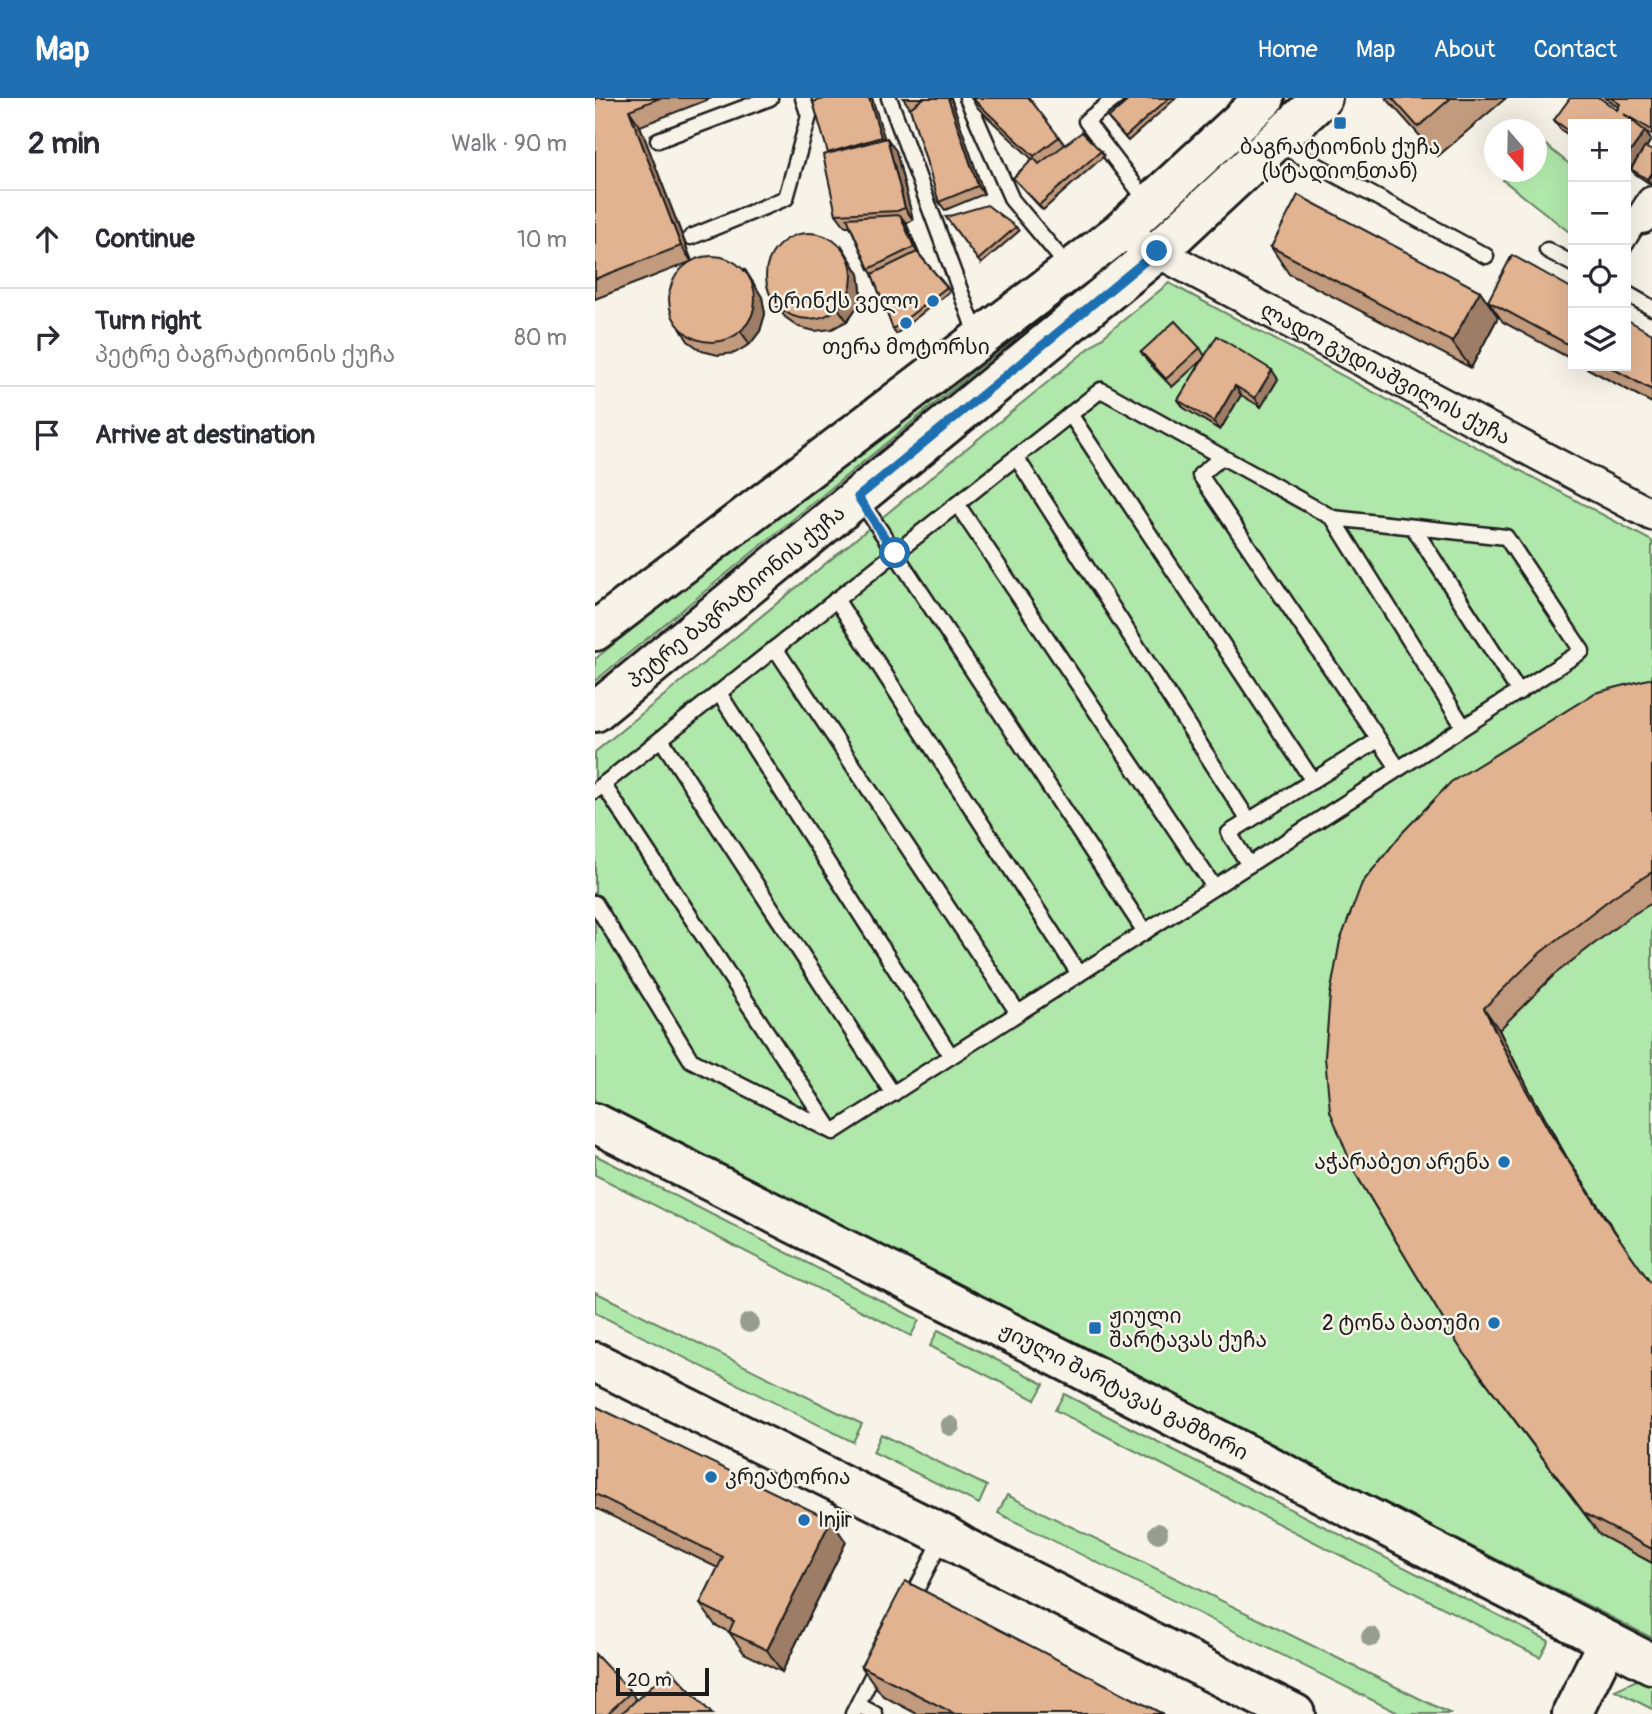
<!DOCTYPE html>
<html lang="en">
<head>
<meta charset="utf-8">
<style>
	body { margin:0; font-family:Pangolin,"Noto Sans Georgian",sans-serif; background:#f7f7f7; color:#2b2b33 }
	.controls { position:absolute; right:21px; top:21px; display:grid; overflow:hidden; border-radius:0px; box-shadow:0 7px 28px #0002 }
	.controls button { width:63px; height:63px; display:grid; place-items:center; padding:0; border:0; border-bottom:2px solid #e1e1e2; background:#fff; color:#2b2b33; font:35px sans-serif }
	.compass { position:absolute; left:889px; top:21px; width:63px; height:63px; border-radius:50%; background:#fff; box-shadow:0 7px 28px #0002; rotate:160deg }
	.scale { position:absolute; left:21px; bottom:18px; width:93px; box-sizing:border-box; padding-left:7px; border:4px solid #1c1c1c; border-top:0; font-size:19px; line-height:24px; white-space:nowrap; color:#1c1c1c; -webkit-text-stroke:5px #f7f3e8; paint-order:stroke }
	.stop { position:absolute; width:21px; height:21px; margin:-16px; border:5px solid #1f6fb2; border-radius:50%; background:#fff }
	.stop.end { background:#1f6fb2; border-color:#fff; box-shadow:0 2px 7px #0008 }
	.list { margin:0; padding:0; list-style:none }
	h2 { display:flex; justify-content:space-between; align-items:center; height:91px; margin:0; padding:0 28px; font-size:30px }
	h2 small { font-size:23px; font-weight:400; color:#7c7c81 }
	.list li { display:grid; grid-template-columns:46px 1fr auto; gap:21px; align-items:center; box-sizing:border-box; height:98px; padding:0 28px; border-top:2px solid #e1e1e2 }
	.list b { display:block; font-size:26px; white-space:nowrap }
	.list p { margin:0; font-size:23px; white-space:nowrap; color:#7c7c81 }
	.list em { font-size:23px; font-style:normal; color:#7c7c81 }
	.icon { flex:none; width:38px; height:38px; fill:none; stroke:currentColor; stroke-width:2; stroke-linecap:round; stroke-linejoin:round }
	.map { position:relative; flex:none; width:1057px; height:1616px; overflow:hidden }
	header { display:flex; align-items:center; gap:42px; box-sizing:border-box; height:98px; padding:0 35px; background:#1f6fb2; color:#fff }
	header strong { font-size:33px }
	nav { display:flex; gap:38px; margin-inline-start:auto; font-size:24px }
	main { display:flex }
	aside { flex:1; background:#fff }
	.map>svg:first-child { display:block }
	.green { fill:#b0e7aa; stroke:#668263; stroke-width:2 }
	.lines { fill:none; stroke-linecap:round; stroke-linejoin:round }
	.lane-casing { stroke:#1c1c1c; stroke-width:19 }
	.street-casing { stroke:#1c1c1c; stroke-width:35 }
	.secondary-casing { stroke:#1c1c1c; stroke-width:44 }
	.primary-casing { stroke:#1c1c1c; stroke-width:44 }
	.lane { stroke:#f7f3e8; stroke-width:14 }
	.street { stroke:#f7f3e8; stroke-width:30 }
	.secondary { stroke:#f7f3e8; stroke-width:38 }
	.primary { stroke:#f7f3e8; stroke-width:38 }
	.tree { fill:#979e8f }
	.wall { fill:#c29a7d; stroke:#1c1c1c; stroke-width:2 }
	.shaded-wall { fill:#9e7d66; stroke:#1c1c1c; stroke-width:2 }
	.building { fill:#e1b391; stroke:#1c1c1c; stroke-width:2 }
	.route { stroke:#1f6fb2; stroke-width:9 }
	.poi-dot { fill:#1f6fb2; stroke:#f7f3e8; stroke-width:2.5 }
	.labels { text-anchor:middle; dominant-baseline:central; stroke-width:5; stroke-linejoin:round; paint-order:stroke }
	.poi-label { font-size:21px; fill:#1c1c1c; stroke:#f7f3e8; text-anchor:end }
	.street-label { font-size:21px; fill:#1c1c1c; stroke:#f7f3e8 }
</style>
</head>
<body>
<header>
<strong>Map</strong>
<nav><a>Home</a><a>Map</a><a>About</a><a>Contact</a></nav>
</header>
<main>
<aside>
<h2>2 min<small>Walk · 90 m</small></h2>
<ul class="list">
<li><svg class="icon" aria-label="ahead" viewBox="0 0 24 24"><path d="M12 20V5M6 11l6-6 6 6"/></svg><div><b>Continue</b></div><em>10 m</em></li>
<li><svg class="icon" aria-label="right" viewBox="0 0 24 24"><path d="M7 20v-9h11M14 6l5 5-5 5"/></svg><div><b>Turn right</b><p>პეტრე ბაგრატიონის ქუჩა</p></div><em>80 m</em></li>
<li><svg class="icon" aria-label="arrive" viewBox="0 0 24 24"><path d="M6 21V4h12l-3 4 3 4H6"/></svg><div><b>Arrive at destination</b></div></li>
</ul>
</aside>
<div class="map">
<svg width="1057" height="1616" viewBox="0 0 1057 1616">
	<rect width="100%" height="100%" fill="#f7f3e8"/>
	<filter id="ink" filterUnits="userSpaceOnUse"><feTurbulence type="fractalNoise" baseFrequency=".0143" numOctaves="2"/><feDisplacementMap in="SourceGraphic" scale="14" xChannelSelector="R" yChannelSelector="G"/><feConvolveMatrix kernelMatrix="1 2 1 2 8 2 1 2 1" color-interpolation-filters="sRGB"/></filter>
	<g filter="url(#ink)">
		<g class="green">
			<polygon points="942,40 978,69 978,137 908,82 915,74 942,74"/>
			<polygon points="492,166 501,174 0,583 0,561"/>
			<polygon points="574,185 1057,443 1057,1540 0,1004 0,654"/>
			<polygon points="0,1057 324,1222 316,1238 0,1077"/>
			<polygon points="0,1194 267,1326 258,1344 0,1215"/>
			<polygon points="343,1232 449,1286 440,1302 335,1248"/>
			<polygon points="469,1296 954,1543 945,1559 460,1312"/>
			<polygon points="286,1336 392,1388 384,1406 278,1354"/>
			<polygon points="412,1397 856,1616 805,1616 403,1415"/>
			<polygon points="1046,1580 1057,1586 1057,1611 1020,1592"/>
		</g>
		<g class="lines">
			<g class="lane-casing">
				<g id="lane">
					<polyline points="294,0 382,238"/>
					<polyline points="372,0 417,102 475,171"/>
					<polyline points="521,0 491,23 554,106"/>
					<polyline points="63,42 175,0"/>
					<polyline points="683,46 891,158"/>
					<polyline points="96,139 191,100 214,18 208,0"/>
					<polyline points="1031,146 1047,120"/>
					<polyline points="952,152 978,166"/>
					<polyline points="1031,195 1057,210"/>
					<polyline points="475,316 718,683"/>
					<polyline points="421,359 654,723"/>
					<polyline points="627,359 605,377 803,670"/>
					<polyline points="264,400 550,834"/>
					<polyline points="362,406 619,789"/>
					<polyline points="738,420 868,628"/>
					<polyline points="818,429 924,594"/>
					<polyline points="241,501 484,876"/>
					<polyline points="180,550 423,915"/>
					<polyline points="124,595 356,958"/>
					<polyline points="66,641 298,996"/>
					<polyline points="8,686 237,1033"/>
					<polyline points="0,693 506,292 738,420 911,439 987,553 238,1034 96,962 0,805"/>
					<polyline points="654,767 634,735 783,642"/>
					<polyline points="314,1506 348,1439"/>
					<polyline points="263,1607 280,1616"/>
					<polyline points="258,1616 284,1564"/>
				</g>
			</g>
			<g class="street-casing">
				<g id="street">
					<polyline points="1047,120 1057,104"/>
					<path id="s1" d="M525,134l532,283"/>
				</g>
			</g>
			<g class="secondary-casing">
				<g id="secondary">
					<path id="s2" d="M0,1025l473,239 584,302"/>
					<polyline points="0,1264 349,1437 370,1450 700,1616"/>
					<polyline points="977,1616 1013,1543"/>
				</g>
			</g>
			<g class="primary-casing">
				<g id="primary">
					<polyline points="0,533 525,134 670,0"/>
					<path id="s3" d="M0,614l562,-460 165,-154"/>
				</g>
			</g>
			<use href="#lane" class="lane"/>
			<use href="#street" class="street"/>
			<use href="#secondary" class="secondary"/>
			<use href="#primary" class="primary"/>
		</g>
		<g class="tree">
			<circle cx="154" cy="1225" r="10"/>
			<circle cx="355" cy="1328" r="10"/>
			<circle cx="563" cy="1435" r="10"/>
			<circle cx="776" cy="1539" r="10"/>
		</g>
		<g class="wall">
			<polygon points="0,0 117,0 45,28 97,163 150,172 167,199 170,216 165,233 155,246 140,255 123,257 107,253 93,243 85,230 95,164 0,201"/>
			<polygon points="232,0 277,0 289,41 301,53 318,122 311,125 324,156 355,193 301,236 298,231 277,176 274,171 255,128 250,128 241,116 234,55"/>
			<polygon points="308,0 356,0 389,96 350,112 344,104 315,10"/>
			<polygon points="376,0 434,0 470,47 506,53 509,58 448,112 418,80 437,61 383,10"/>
			<polygon points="536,0 581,0 533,43 513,20"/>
			<polygon points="791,0 911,0 843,58"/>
			<polygon points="1010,0 1057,0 1057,37 1051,34 1056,42 1051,50 1055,86 1039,75 1036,71 1047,54 1031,26 978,26 978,40 965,31 959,22 1022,12 1023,9"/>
			<polygon points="351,119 421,129 424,133 386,166"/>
			<polygon points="676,149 885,193 903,219 876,270 694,176"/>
			<polygon points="255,161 264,176 266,192 262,209 252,223 237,231 220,233 204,229 190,219 181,207"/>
			<polygon points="978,191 978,262 908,224 893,203"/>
			<polygon points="1057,236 1057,305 988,268 1031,268"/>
			<polygon points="605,250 610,258 683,281 666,309 646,297 625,332 589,310 583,302 609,260 577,289 552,263 546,254"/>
			<polygon points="1057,580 1057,805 1034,819 960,876 904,932 933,990 971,1058 1024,1140 1057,1187 1057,1465 1005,1437 864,1248 759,1073"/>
			<polygon points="0,1308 251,1444 187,1574 149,1555 134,1534 120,1527 105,1506 123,1470 0,1410"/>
			<polygon points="266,1568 568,1616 322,1616 288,1598"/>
			<polygon points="36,1594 41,1602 117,1616 0,1616"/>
		</g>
		<g class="shaded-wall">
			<polygon points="274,0 277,0 292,48 286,39"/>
			<polygon points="353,0 356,0 389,96 383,88"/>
			<polygon points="34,12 45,28 97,164 86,148"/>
			<polygon points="1050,33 1056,42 1031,77 1031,60"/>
			<polygon points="292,40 301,53 318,122 310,110"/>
			<polygon points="1057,75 1057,83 1055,86 1052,81"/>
			<polygon points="305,117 311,125 325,158 319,149"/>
			<polygon points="247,148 264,176 266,192 262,209 252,223 243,210"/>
			<polygon points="150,172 167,199 170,216 165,233 155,246 146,234"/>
			<polygon points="885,193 903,219 876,270 857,244"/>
			<polygon points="677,272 683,281 666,309 660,300"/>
			<polygon points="640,288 646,297 625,332 619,324"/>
			<polygon points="889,910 904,932 933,990 971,1058 1025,1141 956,1036 918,969"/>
			<polygon points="236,1422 251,1444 187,1574 172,1552"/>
		</g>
		<g class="building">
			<polygon points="0,0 65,0 34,12 86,148 0,181"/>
			<polygon points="232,0 274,0 286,39 233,55 218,4"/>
			<polygon points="329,0 353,0 383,88 344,104 315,10"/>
			<polygon points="377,0 434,0 464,39 439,58"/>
			<polygon points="536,0 574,0 530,39 513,20"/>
			<polygon points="797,0 856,0 823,29"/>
			<polygon points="975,0 1005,0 1022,12 1025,6 1016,0 1057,0 1057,32 1029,16 1050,33 1031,60 1031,26 978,26 978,36 959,22"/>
			<polygon points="487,34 506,53 444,107 418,80 439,60 444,66"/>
			<polygon points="292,40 310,110 302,113 241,116 228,57"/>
			<polygon points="1050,49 1057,53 1057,75 1052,81 1036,71"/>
			<polygon points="703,97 885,193 857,244 676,149"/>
			<polygon points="392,107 421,129 383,162 351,119"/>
			<polygon points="305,117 319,149 274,171 252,120"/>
			<circle cx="214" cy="178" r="43"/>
			<polygon points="322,154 352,189 298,231 277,176"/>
			<polygon points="917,157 978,191 978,249 893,203"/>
			<circle cx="117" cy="201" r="43"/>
			<polygon points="1031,221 1057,236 1057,292 1013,268 1031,268"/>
			<polygon points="580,223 605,250 571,281 546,254"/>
			<polygon points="622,238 677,272 660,300 640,288 619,324 583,302"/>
			<polygon points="1057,580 1057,774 1019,798 945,855 889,910 918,969 956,1036 1010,1120 1057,1187 1057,1451 990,1416 864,1248 759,1073 735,1013 730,959 735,897 745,843 767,785 808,734 856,684 1000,595"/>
			<polygon points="0,1308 236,1422 172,1552 134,1534 139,1523 105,1506 128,1459 0,1396"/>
			<polygon points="310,1483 568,1616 360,1616 266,1568"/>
			<polygon points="0,1556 36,1594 12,1616 0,1616"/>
			<polygon points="75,1571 117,1616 26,1616"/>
		</g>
	</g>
	<g class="lines" filter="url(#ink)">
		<polyline class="route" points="300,455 263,399 562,153"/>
	</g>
	<g class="poi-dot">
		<rect x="738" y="18" width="14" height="14" rx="3.5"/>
		<circle cx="338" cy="203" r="7"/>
		<circle cx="311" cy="225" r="7"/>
		<circle cx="909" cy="1064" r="7"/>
		<circle cx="899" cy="1225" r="7"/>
		<rect x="493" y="1223" width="14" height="14" rx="3.5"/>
		<circle cx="116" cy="1379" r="7"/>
		<circle cx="209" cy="1422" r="7"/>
	</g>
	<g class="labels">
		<g class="poi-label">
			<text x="745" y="49" text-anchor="middle">ბაგრატიონის ქუჩა<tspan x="745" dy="24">(სტადიონთან)</tspan></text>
			<text x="324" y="203">ტრინქს ველო</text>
			<text x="311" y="249" text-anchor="middle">თერა მოტორსი</text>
			<text x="895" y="1064">აჭარაბეთ არენა</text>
			<text x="514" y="1218" text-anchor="start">ჟიული<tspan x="514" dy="24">შარტავას ქუჩა</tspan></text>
			<text x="885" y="1225">2 ტონა ბათუმი</text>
			<text x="130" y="1379" text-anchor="start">კრეატორია</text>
			<text x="223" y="1422" text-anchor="start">Injir</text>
		</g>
		<g class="street-label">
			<text stroke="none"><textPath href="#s1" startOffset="301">ლადო გუდიაშვილის ქუჩა</textPath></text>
			<text stroke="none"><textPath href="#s3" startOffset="182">პეტრე ბაგრატიონის ქუჩა</textPath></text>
			<text stroke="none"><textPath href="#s2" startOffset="593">ჟიული შარტავას გამზირი</textPath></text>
		</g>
	</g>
</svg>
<div class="controls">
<button>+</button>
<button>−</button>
<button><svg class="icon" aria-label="locate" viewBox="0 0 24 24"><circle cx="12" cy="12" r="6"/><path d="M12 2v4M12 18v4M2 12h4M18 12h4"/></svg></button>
<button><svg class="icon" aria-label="layers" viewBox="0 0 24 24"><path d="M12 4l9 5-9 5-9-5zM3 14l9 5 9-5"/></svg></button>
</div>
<svg class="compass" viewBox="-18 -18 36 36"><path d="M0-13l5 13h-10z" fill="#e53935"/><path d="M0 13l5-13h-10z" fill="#7c7c81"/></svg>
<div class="scale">20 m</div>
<div class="stop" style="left:300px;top:455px"></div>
<div class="stop end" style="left:562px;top:153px"></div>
</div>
</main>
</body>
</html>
